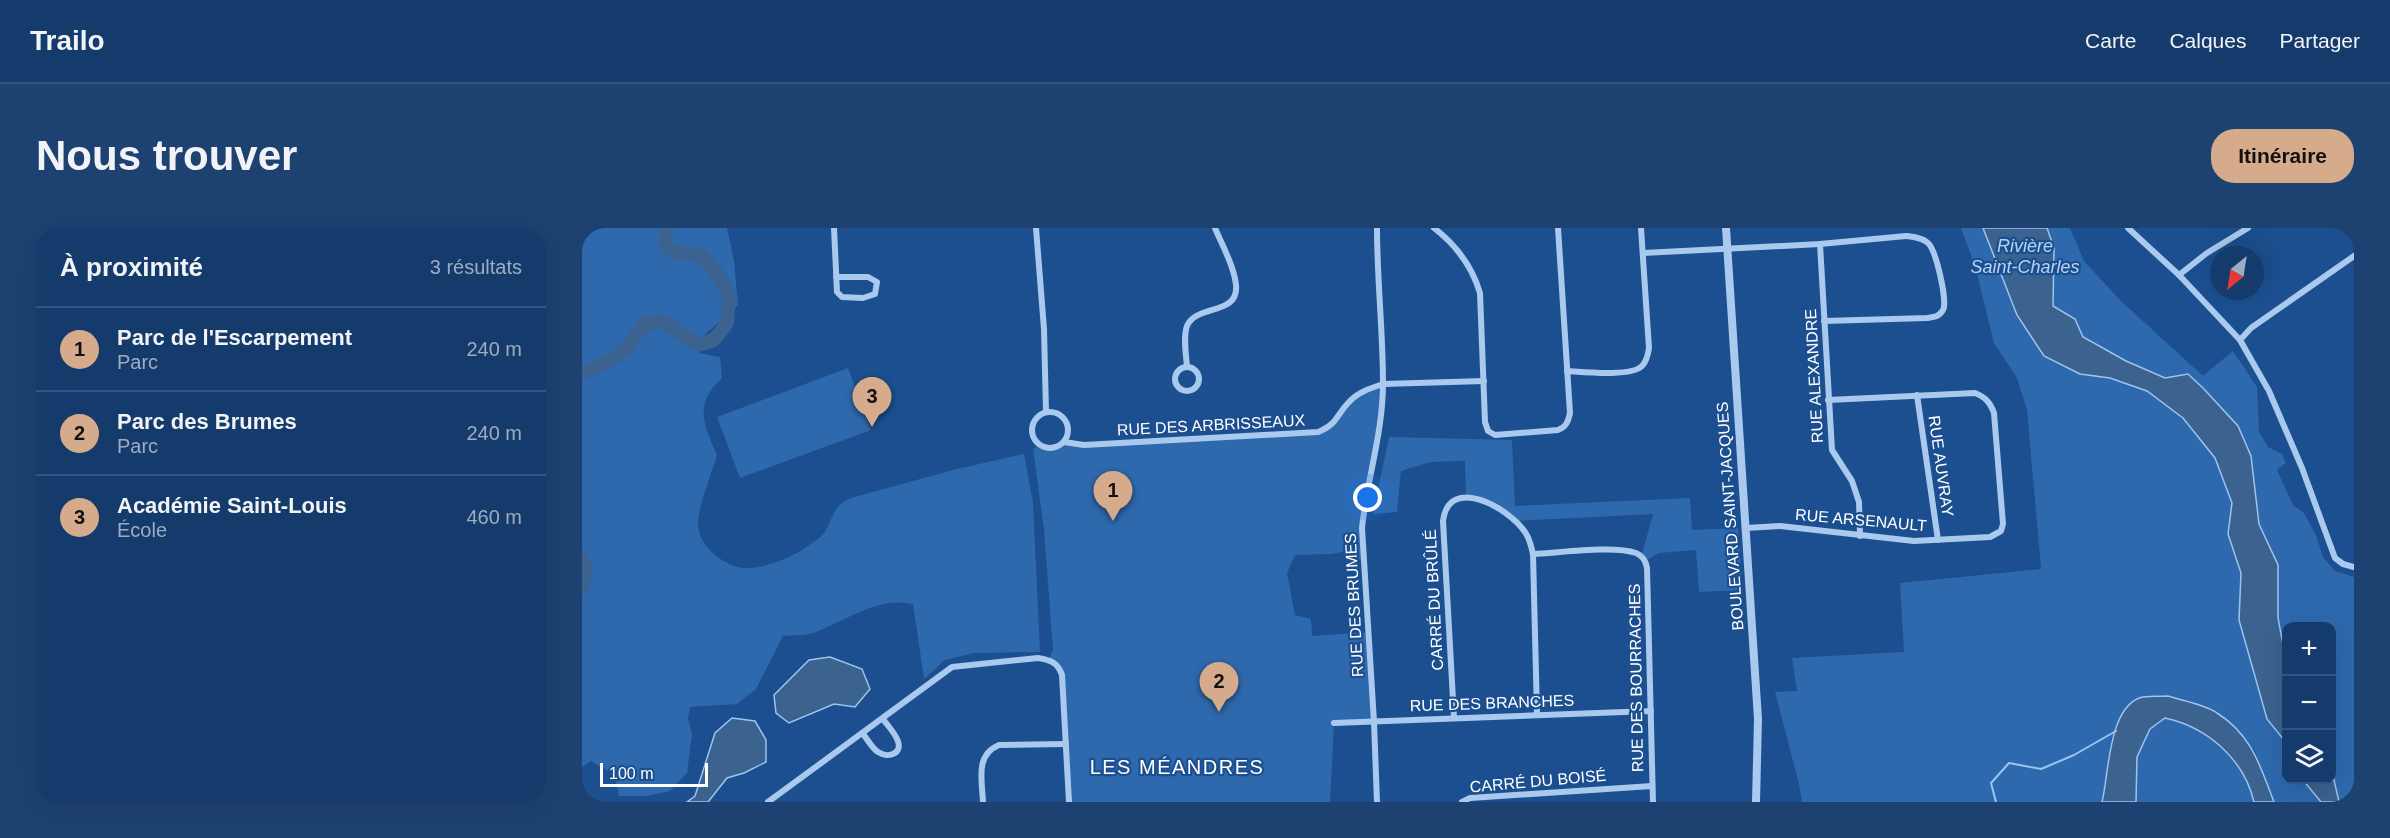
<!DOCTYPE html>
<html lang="fr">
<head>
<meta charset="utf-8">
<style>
	body { margin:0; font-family:Arial,sans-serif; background:#1d4271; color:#f1f3f6 }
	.controls { position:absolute; right:18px; bottom:18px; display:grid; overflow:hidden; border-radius:12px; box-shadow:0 6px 24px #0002 }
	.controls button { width:54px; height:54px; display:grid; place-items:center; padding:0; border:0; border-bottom:2px solid #33557e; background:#143b6b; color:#f1f3f6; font:30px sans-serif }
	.compass { position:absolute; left:1628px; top:18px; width:54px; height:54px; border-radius:50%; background:#143b6b; box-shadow:0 6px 24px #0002; rotate:210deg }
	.scale { position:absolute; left:18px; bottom:15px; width:108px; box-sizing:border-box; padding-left:6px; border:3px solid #fff; border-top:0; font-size:16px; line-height:21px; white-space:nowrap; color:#fff; -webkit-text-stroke:4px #1b4f8f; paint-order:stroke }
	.you { position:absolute; left:786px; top:270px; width:21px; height:21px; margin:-15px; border:4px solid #fff; border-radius:50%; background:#1a73e8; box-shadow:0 0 0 9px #1a73e833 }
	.badge { display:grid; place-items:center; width:39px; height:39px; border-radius:50%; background:#d6ab8b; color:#111; font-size:20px; font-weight:700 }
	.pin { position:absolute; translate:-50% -50px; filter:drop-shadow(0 2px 3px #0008) }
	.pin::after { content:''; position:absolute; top:32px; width:21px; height:18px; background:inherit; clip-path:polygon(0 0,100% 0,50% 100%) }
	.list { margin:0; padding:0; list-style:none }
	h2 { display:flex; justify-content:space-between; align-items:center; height:78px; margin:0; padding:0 24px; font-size:26px }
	h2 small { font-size:20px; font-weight:400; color:#9dadc1 }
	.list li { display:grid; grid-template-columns:39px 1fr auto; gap:18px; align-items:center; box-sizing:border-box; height:84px; padding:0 24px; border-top:2px solid #33557e }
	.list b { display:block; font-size:22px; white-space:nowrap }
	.list p { margin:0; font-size:20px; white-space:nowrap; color:#9dadc1 }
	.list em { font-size:20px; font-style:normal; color:#9dadc1 }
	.icon { flex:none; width:33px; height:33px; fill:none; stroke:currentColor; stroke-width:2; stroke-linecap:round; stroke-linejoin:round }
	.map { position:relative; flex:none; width:1772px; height:574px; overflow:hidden; border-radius:24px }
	header { display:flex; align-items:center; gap:36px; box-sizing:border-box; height:84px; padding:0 30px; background:#143b6b; border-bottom:2px solid #33557e }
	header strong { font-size:28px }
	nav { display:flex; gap:33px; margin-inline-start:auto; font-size:21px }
	.intro { display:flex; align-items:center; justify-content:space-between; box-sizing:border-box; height:144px; padding:0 36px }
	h1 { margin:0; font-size:42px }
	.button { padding:15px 27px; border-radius:24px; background:#d6ab8b; color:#111; font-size:21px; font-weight:700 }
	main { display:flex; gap:36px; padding:0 36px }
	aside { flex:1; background:#143b6b; border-radius:24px; box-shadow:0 6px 24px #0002 }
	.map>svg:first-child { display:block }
	.green { fill:#2e69ad }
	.water { fill:#3c6290; stroke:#9cc4f0; stroke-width:1.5 }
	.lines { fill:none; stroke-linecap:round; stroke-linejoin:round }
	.stream { stroke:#9cc4f0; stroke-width:2 }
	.river { stroke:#3c6290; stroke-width:14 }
	.minor { stroke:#a9c9ee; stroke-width:6 }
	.tertiary { stroke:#a9c9ee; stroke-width:8 }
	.labels { text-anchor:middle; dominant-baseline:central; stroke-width:4.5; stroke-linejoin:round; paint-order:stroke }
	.street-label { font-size:16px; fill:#fff; stroke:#1b4f8f }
	.water-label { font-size:18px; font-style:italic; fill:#b5d3f5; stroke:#1b4f8f }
	.quarter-label { font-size:20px; letter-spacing:1.5px; fill:#fff; stroke:#1b4f8f }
</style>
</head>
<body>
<header>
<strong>Trailo</strong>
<nav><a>Carte</a><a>Calques</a><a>Partager</a></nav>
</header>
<div class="intro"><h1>Nous trouver</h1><a class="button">Itinéraire</a></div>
<main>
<aside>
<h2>À proximité<small>3 résultats</small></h2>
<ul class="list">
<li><span class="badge">1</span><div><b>Parc de l'Escarpement</b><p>Parc</p></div><em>240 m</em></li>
<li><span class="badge">2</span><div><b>Parc des Brumes</b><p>Parc</p></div><em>240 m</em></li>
<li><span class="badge">3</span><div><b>Académie Saint-Louis</b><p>École</p></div><em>460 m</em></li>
</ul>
</aside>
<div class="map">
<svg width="1772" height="574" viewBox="0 0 1772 574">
	<rect width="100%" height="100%" fill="#1b4f8f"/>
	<g class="green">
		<path d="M0,0h145l7,33 4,44 -38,34 -1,14 21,4 2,21c-28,25 -19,46 -5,77 -5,18 -20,54 -19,71 2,21 24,38 44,42 16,2 47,-9 60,-18 7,-5 17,-11 22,-17 11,-17 7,-26 27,-35l102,-28 71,-16 9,49 7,149 -66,1 -29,7 -21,19 -11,-75c-35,-8 -66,16 -97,28 -10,4 -22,3 -33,4l-27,53 -19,15 -47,3 -2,11 4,17 -5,38 -17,18 -24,5h-27l-5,-22 -23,-13 -9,6z"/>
		<polygon points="1379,0 1401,0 1435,87 1478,135 1498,146 1528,150 1565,163 1601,190 1633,230 1651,275 1646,306 1659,345 1657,392 1685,491 1702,512 1704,521 1704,552 1721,552 1739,574 1692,574 1672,521 1586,468 1534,503 1530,509 1520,574 1220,574 1217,556 1193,464 1215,463 1210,430 1322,424 1318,355 1459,341 1445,182 1435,150 1412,115 1393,38"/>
		<polygon points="1465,0 1488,0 1502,33 1539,73 1621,148 1651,123 1675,159 1677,204 1686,219 1700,226 1704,235 1695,242 1711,277 1722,285 1734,307 1741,329 1753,343 1772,349 1772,574 1757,574 1750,543 1750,398 1704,398 1704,432 1696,390 1696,337 1677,296 1669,228 1584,150 1544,133 1500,109 1493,91 1471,78 1472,20"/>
		<polygon points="266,140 289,202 158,250 135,189"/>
		<path d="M801,156l-19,123v56l-17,-12 -16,3 -36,1 -8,18 8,42 16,4 1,17 57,-4 5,90 -40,1 -4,79h-261l-7,-126 -13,-17 4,-9 -9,-121 -11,-80 7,-4c9,4 16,3 24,-3l20,3 204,-10 43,-8 18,-26z"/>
		<polygon points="807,209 930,212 933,278 1108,270 1110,302 1156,300 1161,362 1117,364 1114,322 1077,325 1063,333 1060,326 1071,286 932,293 908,274 884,271 883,233 848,234 819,243 815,284 791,286"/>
		<path d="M1582,490c43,10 80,41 90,84h-118v-45l14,-28z"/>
	</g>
	<g class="water">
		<polygon points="1401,0 1465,0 1472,20 1471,78 1493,91 1501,109 1544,133 1583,150 1606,146 1621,160 1656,198 1669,228 1677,296 1696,337 1696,390 1704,432 1704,521 1702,512 1685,491 1657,392 1659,345 1646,306 1650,275 1633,230 1601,190 1565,163 1528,150 1498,146 1462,128 1435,87"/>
		<polygon points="248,429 280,441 288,461 273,479 252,476 207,495 194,485 192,467 227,432"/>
		<path d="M1586,468c15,5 36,8 49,17 35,22 43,53 57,89h-20c-10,-43 -47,-75 -89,-84l-15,11 -13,28 -1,45h-34c7,-28 6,-91 37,-104 8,-3 20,-1 29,-2z"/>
		<polygon points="150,490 173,493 184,512 184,534 162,545 145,550 126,574 105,574 113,568 133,505"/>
		<polygon points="1750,543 1757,574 1739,574 1721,552 1750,552"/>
	</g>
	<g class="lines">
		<polyline class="stream" points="1414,574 1409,555 1427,535 1459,541 1492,527 1534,503"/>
		<g class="river">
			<polyline points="0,145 21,136 44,122 62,96 80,93 116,117 132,112 145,95 147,68 135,45 119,27 94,25 83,17 85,0"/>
			<path d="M0,329c3,9 5,22 0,31"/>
		</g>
		<g class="minor">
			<polyline points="252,0 255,64 260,69 281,70 293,66 295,54 286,49 254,49"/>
			<polyline points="454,0 462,101 464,184"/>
			<path d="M795,0c0,52 6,104 6,155 0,50 -16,96 -21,145l12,194 3,80"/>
			<path d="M852,0c22,17 38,38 46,65l5,129 3,9 7,4 63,-5c8,-3 10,-8 12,-17l-12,-185"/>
			<polyline points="1546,0 1597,47 1658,112 1687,163 1720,240 1753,330 1761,336 1772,339"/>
			<polyline points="1238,16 1250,222 1270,253 1277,274 1278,308"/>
			<path d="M1061,25l177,-9 86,-8c8,1 17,2 22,7 8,7 20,59 15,67 -4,7 -9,7 -16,8l-103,3"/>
			<polyline points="1597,47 1625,25 1666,0"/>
			<polyline points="1658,112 1669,100 1772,28"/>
			<path d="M605,139c-1,-13 -4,-30 0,-41 9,-22 52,-10 49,-41 -2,-19 -14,-40 -21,-57"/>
			<circle cx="605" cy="151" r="12"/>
			<path d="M985,143c17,1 64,6 75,-5 5,-5 6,-12 7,-18l-8,-120"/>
			<polyline points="1335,167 1356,312"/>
			<circle cx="468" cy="202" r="18"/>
			<path d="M482,214l20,3 234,-13c20,-8 18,-17 31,-30 9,-10 22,-14 34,-18l101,-3"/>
			<path d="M1164,300l34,-2 134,15 76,-4 11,-6 2,-7 -9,-111c-4,-11 -9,-16 -19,-20l-147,7"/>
			<path d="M951,326c26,-1 80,-9 103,-1 7,3 10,9 11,15l6,234"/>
			<path d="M872,490l-11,-197c6,-47 66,-13 82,11 5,7 6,14 8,22l4,160"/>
			<polyline points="752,495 1069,483"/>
			<path d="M281,506c5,6 9,14 15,18 11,7 26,1 19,-13 -3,-7 -9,-13 -14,-20"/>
			<path d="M186,574l184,-135 86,-9c13,2 20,5 24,17l7,127"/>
			<path d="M401,574c-1,-22 -8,-47 16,-57l67,-1"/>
			<polyline points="880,574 888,570 1070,558"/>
		</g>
		<polyline class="tertiary" points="1144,0 1176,491 1174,574"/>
	</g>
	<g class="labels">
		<g class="street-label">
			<text transform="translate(1232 148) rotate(-93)">RUE ALEXANDRE</text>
			<text transform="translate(629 197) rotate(-3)">RUE DES ARBRISSEAUX</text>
			<text transform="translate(1359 238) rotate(82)">RUE AUVRAY</text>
			<text transform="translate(1148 288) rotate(-94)">BOULEVARD SAINT-JACQUES</text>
			<text transform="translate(1279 292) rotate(5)">RUE ARSENAULT</text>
			<text transform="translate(852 372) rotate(-93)">CARRÉ DU BRÛLÉ</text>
			<text transform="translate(772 377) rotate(-93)">RUE DES BRUMES</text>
			<text transform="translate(1054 450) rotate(-91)">RUE DES BOURRACHES</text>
			<text transform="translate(910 475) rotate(-2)">RUE DES BRANCHES</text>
			<text transform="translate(956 553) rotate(-5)">CARRÉ DU BOISÉ</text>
		</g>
		<g class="water-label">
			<text x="1443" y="18">Rivière<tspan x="1443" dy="21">Saint-Charles</tspan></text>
		</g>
		<g class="quarter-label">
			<text x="595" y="539">LES MÉANDRES</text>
		</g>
	</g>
</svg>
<div class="controls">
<button>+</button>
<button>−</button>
<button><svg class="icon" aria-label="layers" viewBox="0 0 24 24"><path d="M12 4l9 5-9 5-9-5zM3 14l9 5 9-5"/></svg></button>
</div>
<svg class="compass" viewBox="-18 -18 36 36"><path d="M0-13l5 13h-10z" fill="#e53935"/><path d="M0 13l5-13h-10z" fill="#9dadc1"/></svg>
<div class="scale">100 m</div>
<div class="you"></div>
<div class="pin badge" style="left:531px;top:293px">1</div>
<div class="pin badge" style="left:637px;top:484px">2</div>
<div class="pin badge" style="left:290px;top:199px">3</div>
</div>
</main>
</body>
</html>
